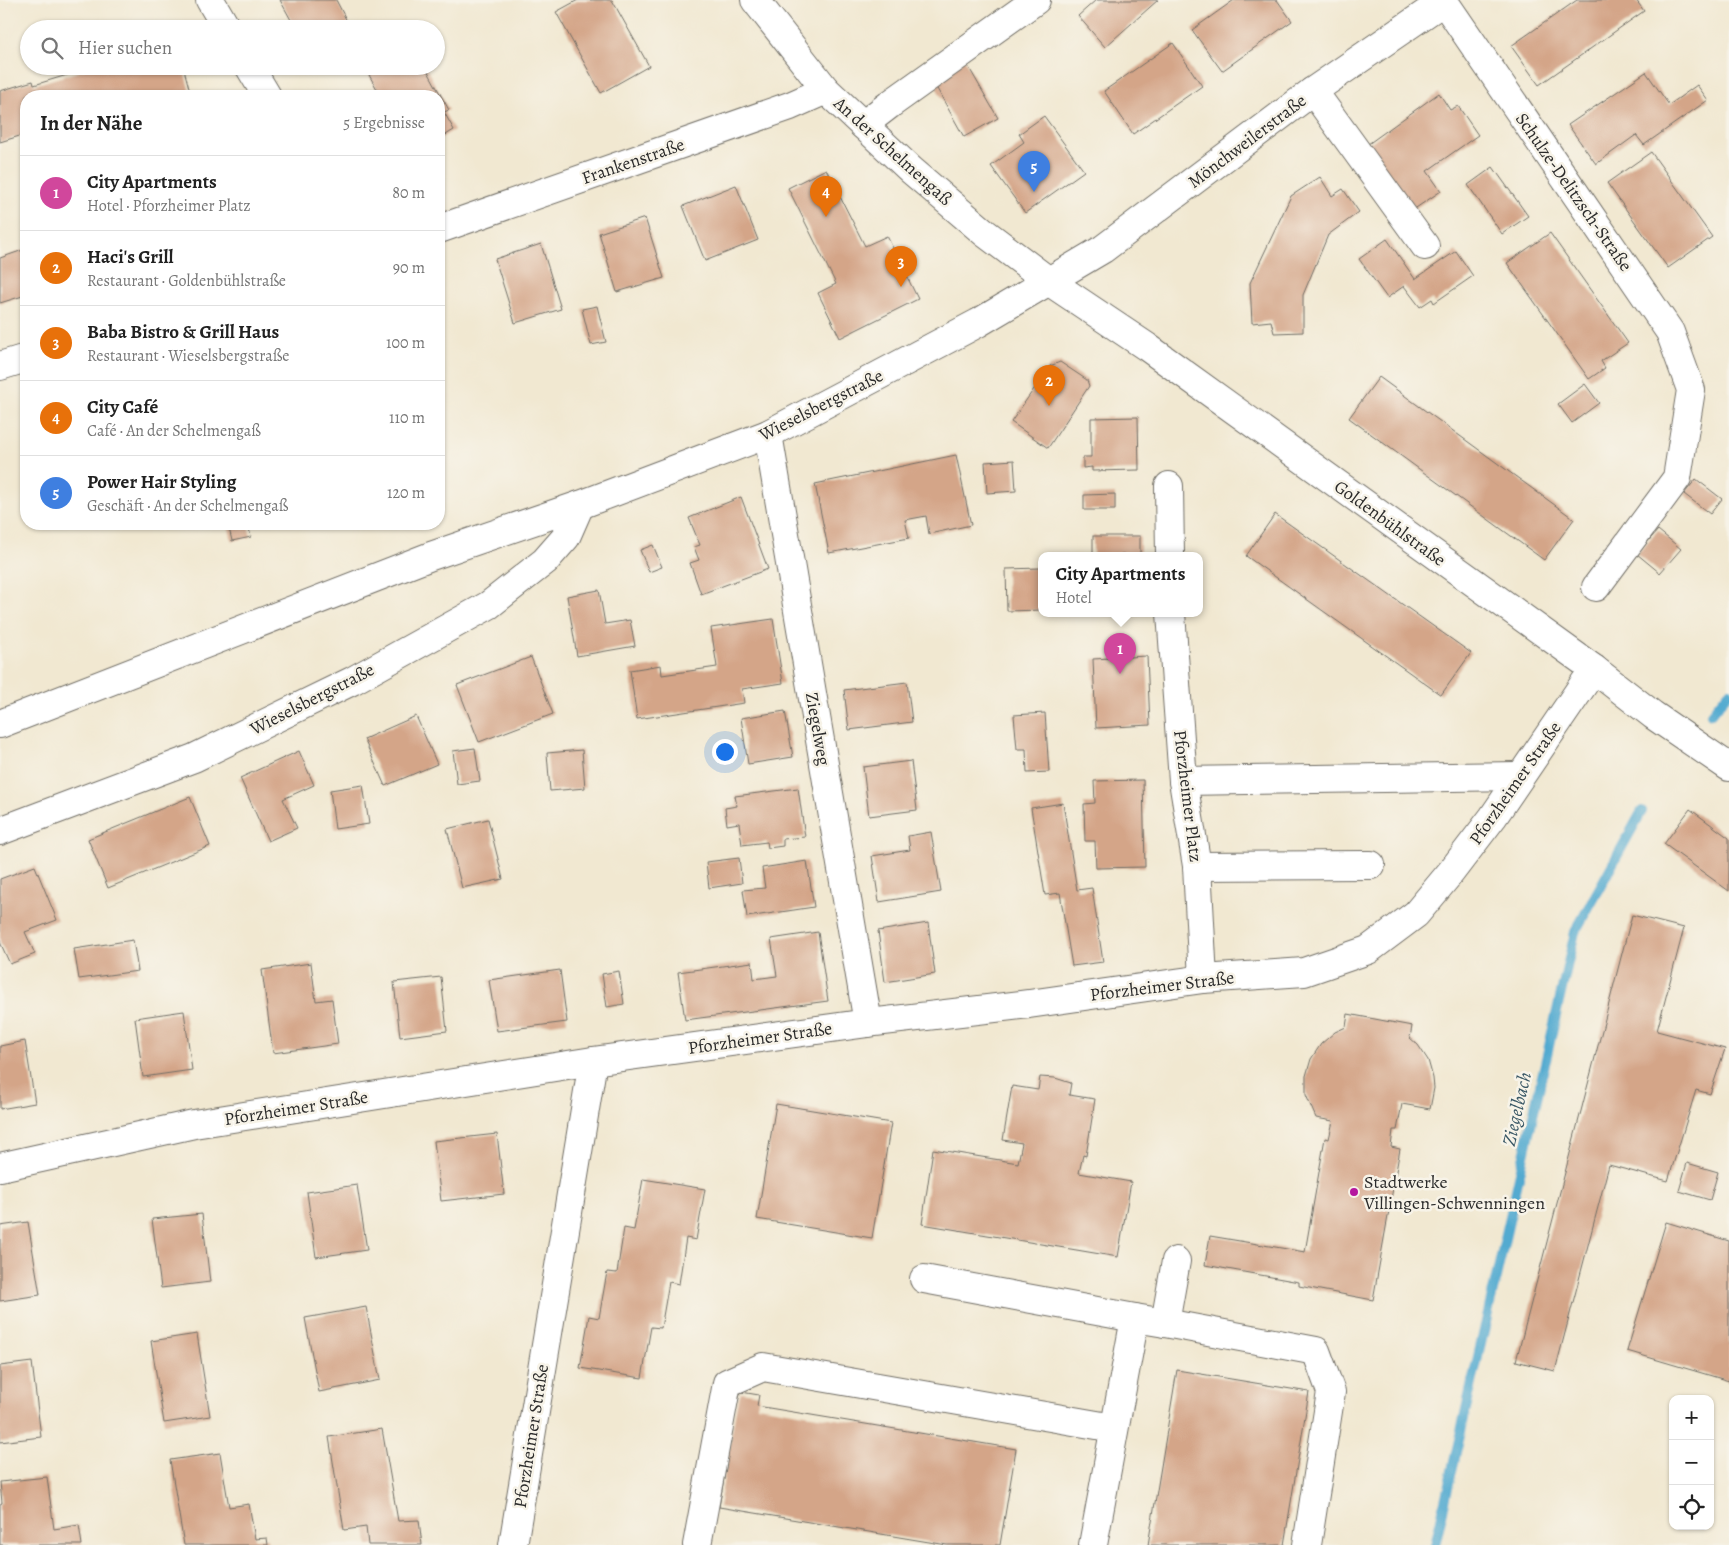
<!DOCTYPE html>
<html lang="de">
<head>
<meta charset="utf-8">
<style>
	body { margin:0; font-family:Alegreya,serif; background:#f6f6f6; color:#222 }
	.controls { position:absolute; right:15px; bottom:15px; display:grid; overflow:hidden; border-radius:10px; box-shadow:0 1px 4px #0004 }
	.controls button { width:45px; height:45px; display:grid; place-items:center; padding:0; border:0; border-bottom:1px solid #e0e0e0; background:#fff; color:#222; font:25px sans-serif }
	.you { position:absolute; left:724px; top:751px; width:18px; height:18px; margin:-12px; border:4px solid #fff; border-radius:50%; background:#1a73e8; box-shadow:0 0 0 8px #1a73e833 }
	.badge { display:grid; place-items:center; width:32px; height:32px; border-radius:50%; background:#b5179e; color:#fff; font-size:16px; font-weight:700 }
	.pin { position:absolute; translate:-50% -41px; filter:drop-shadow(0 1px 2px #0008) }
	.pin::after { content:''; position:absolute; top:26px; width:18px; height:15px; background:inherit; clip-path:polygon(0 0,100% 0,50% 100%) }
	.popup { position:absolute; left:1038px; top:552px; width:165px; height:65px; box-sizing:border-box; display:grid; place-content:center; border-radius:10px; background:#fff; filter:drop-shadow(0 1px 4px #0005); font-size:16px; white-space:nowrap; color:#767676 }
	.popup b { font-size:19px; color:#222 }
	.popup::after { content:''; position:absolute; left:50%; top:100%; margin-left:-10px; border:10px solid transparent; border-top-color:#fff }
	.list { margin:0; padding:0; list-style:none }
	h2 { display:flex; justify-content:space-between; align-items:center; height:65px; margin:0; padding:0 20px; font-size:21px }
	h2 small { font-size:16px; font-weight:400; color:#767676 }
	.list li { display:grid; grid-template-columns:32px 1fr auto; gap:15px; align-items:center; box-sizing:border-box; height:75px; padding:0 20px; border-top:1px solid #e0e0e0 }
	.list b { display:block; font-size:19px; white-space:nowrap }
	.list p { margin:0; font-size:16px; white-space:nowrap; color:#767676 }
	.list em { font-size:16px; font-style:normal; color:#767676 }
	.icon { flex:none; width:28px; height:28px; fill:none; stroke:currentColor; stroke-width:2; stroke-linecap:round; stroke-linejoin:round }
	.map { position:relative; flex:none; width:1729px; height:1545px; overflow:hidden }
	.search { position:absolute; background:#fff; box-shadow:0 1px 4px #0004; left:20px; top:20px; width:425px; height:55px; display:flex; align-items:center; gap:12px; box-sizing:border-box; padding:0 18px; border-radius:28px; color:#767676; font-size:19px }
	.panel { position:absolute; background:#fff; box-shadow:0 1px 4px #0004; left:20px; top:90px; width:425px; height:440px; border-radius:20px }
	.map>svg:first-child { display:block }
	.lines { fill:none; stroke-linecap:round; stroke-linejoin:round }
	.stream { stroke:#53aad0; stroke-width:10 }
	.building { fill:#d4a588 }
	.minor-casing { stroke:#706d65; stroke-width:30 }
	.minor { stroke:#fff; stroke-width:28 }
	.poi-dot { fill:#b5179e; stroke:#f7f3e8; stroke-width:2 }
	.labels { text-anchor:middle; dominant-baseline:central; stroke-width:5; stroke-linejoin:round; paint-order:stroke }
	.street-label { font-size:18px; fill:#2b2b2b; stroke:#f7f3e8 }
	.poi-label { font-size:18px; fill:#2b2b2b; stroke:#f7f3e8; text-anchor:start }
	.water-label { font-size:19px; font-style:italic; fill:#395765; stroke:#f7f3e8 }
</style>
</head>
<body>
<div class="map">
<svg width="1729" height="1545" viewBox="0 0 1729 1545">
	<rect width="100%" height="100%" fill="#f7f3e8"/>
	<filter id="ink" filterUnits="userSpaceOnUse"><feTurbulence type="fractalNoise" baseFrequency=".02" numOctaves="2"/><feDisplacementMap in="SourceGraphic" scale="10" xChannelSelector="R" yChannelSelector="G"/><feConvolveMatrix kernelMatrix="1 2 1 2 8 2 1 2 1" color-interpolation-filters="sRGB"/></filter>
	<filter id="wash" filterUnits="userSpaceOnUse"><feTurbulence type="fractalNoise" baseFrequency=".0096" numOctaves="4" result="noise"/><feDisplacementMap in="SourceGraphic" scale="20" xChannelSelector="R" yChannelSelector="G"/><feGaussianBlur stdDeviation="1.12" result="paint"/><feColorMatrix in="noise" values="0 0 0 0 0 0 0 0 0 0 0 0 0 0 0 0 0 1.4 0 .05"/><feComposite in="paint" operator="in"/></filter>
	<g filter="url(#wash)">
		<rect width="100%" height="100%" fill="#f1e8d1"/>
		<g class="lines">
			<g class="stream">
				<polyline points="1711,714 1729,692"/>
				<polyline points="1435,1545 1575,932 1642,811"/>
			</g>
		</g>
		<g id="blocks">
			<g class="building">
				<polygon points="280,0 336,0 351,29 296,29"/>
				<polygon points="578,0 612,0 649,66 601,93 556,12"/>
				<polygon points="1096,0 1158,0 1105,47 1078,16"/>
				<polygon points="1234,0 1277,0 1292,21 1222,71 1192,30"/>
				<polygon points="1577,0 1636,0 1644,11 1539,85 1511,46"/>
				<polygon points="1173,43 1202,86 1133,134 1104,91"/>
				<polygon points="964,59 998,118 964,137 931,78"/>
				<polygon points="97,66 183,66 190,92 177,96 26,96 26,134 0,142 0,91 33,81 34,85"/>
				<polygon points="384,66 425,66 449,110 444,112 454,130 439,139 439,96 381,96 369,75"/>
				<polygon points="1646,72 1669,105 1697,85 1708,100 1644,145 1636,135 1596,164 1568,125"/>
				<polygon points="1439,93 1450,110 1458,106 1478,135 1427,171 1441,191 1410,212 1364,147"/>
				<polygon points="1044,116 1084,171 1025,213 991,166 1024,142 1019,134"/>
				<polygon points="1651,152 1712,237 1668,268 1607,183"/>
				<polygon points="1493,167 1528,216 1502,234 1468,185"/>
				<polygon points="826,169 865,246 887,236 918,299 840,338 818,293 836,284 788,188"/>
				<polygon points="1320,177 1332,196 1343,189 1359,212 1328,235 1303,295 1303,332 1274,333 1271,321 1252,323 1250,283 1291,196"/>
				<polygon points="736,185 758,240 705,261 683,206"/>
				<polygon points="645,218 664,278 617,292 599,233"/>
				<polygon points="1550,233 1628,343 1601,361 1605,368 1589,379 1507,263"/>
				<polygon points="1387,239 1415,279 1456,251 1473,276 1434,303 1432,299 1420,307 1404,286 1387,298 1359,259"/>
				<polygon points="541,244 561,309 515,323 495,259"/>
				<polygon points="26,249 26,295 0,303 0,258"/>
				<polygon points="597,306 606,342 591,345 582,309"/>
				<polygon points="1060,362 1087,380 1089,386 1048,448 1011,422 1050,366"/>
				<polygon points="1379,377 1574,519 1544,560 1349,418"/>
				<polygon points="1585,384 1599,403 1572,423 1558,404"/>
				<polygon points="1138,417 1139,470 1092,471 1092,467 1083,468 1083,457 1091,457 1091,418"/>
				<polygon points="956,455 971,525 929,534 926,516 905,520 909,538 829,553 815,484"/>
				<polygon points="1014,460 1016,491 987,493 985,462"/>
				<polygon points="1696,479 1722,499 1710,514 1684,494"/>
				<polygon points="1115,494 1115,510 1084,510 1084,495"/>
				<polygon points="741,497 768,569 701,594 690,563 699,560 694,547 700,545 689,518"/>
				<polygon points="1275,514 1471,653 1441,695 1246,556"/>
				<polygon points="228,524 248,524 251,537 232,541"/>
				<polygon points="1658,530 1681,549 1660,573 1637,554"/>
				<rect x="1093" y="536" width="47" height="19"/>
				<polygon points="653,545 662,567 649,572 640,550"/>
				<polygon points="1041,568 1041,610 1007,611 1006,569"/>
				<polygon points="599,590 605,624 630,620 635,646 577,656 567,596"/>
				<polygon points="773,619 783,683 742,689 744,703 637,719 630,670 661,665 662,675 717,667 711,628"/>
				<polygon points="1147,656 1150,725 1096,728 1093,659"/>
				<polygon points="531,657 553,714 479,742 457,685"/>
				<polygon points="907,682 912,722 849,730 844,690"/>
				<polygon points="785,711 793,757 748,764 741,718"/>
				<polygon points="1045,713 1049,772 1027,773 1026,749 1017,749 1014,715"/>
				<polygon points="416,716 437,764 385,786 364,739"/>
				<polygon points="475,748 480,781 457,784 453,751"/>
				<polygon points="582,750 585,788 550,791 547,753"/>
				<polygon points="299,751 314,785 283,799 297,828 268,841 240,778"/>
				<polygon points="911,761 917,810 869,816 863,767"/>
				<polygon points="1143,780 1145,867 1096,868 1095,841 1085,841 1084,804 1095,803 1094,781"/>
				<polygon points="363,785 369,824 335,829 330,790"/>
				<polygon points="798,788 805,837 783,839 783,846 768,848 767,842 742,845 739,823 727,825 725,808 737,806 735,796"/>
				<polygon points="190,797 210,846 108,888 88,839"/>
				<polygon points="1063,803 1077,890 1092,888 1103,962 1072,966 1060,893 1045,895 1031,808"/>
				<polygon points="1690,809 1729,838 1729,891 1664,844"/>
				<polygon points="488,819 503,879 462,888 447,829"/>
				<polygon points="931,832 941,892 879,902 872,856 910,850 908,836"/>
				<polygon points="739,858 742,883 709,888 706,862"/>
				<polygon points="807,861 814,907 747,917 743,890 765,888 762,868"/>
				<polygon points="35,866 57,920 25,932 35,954 10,964 0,942 0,879"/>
				<polygon points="1632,915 1684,928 1657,1031 1725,1049 1710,1094 1696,1090 1668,1181 1609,1165 1555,1371 1516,1361"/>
				<polygon points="928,923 935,974 885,982 878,931"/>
				<polygon points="818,932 828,1001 685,1020 678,972 752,962 754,979 777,976 771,939"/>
				<polygon points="133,940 138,971 79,979 74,949"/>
				<polygon points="311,963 316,1001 332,999 338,1044 273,1053 262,970"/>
				<polygon points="560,970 567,1022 497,1031 489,980"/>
				<polygon points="619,971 624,1004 607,1007 602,974"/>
				<polygon points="441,977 447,1031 400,1037 394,982"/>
				<polygon points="184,1011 192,1070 143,1077 135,1018"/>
				<polygon points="1348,1014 1412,1026 1410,1038 1418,1045 1428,1060 1433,1078 1434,1088 1430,1109 1402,1104 1397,1130 1393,1130 1391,1147 1400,1149 1373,1300 1299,1286 1299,1282 1205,1265 1210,1236 1305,1252 1325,1138 1329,1139 1333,1121 1316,1118 1306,1095 1306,1076 1311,1059 1321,1044 1335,1032 1346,1027"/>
				<polygon points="25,1041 35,1103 0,1109 0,1046"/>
				<polygon points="1040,1077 1055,1078 1071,1083 1069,1095 1095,1099 1086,1156 1083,1155 1079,1173 1131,1182 1118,1257 922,1224 933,1149 1018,1163 1022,1143 1003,1140 1012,1086 1038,1090"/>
				<polygon points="776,1104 891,1123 872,1238 757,1219"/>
				<polygon points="497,1134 504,1194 441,1201 434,1141"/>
				<polygon points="1687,1163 1718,1172 1710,1200 1679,1191"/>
				<polygon points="643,1179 705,1189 696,1240 686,1238 679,1284 669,1282 661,1328 651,1327 642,1378 580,1368 589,1316 599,1318 607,1272 617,1273 624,1228 634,1230"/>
				<polygon points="357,1185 367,1250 316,1257 307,1192"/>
				<polygon points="202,1214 210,1282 161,1288 152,1219"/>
				<polygon points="28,1222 40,1295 0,1301 0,1226"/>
				<polygon points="1666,1222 1729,1241 1729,1381 1627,1351"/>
				<polygon points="366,1307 380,1380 319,1392 305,1318"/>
				<polygon points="197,1334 210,1416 164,1423 151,1341"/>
				<polygon points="32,1362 41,1437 0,1442 0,1366"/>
				<polygon points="1177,1370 1309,1392 1284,1545 1148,1545"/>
				<polygon points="741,1392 759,1395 757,1406 1016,1449 1000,1545 947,1545 719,1507 737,1403"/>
				<polygon points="382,1429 398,1521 419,1520 422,1545 368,1545 366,1527 344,1530 329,1437"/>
				<polygon points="220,1453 229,1507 249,1504 255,1539 267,1538 268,1545 184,1545 170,1460"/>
				<polygon points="47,1477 54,1529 79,1525 82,1545 0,1545 0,1504 2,1503 0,1482"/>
			</g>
		</g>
	</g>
	<g filter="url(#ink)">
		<use href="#blocks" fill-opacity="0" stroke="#706d65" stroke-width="1"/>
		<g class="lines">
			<g class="minor-casing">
				<g id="minor">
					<polyline points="210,0 227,29"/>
					<polyline points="755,0 826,90 911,170 985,233 1050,282 1147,347 1594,669 1653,715 1729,767"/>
					<polyline points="1443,0 1670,332 1691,390 1677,478 1596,587"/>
					<polyline points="249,66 267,96"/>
					<polyline points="1313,91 1425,246"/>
					<polyline points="863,125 889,105 1036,0"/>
					<polyline points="439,229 790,106 826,90"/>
					<polyline points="0,366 26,358"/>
					<polyline points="768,434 868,1023"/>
					<polyline points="1169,486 1170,555"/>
					<polyline points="1171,613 1183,781 1197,866 1203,979"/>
					<polyline points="0,724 431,556 580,505 768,434 978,323 1103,249 1313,91 1444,1"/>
					<polyline points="1183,781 1519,776"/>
					<polyline points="0,831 194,758 352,681 489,605 545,561 566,537 580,505"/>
					<polyline points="1197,866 1371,865"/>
					<polyline points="0,1167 194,1124 593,1061 868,1023 1029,1004 1203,979 1304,972 1368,950 1416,914 1451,872 1493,817 1594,669"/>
					<polyline points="924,1279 1135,1318"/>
					<polyline points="1165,1323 1316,1351 1331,1392 1307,1545"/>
					<polyline points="513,1545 593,1061"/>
					<polyline points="697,1545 727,1383 763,1367 1114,1428"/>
					<polyline points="1093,1545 1135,1318 1165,1323 1176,1261"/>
				</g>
			</g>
			<use href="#minor" class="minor"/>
		</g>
	</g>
	<circle class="poi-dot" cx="1354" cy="1192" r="5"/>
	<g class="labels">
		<g class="street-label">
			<text transform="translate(1247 141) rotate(-37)">Mönchweilerstraße</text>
			<text transform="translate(893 151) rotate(42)">An der Schelmengaß</text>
			<text transform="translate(633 161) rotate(-19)">Frankenstraße</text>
			<text transform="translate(1574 192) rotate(55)">Schulze-Delitzsch-Straße</text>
			<text transform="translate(821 405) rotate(-27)">Wieselsbergstraße</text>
			<text transform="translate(1390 523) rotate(36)">Goldenbühlstraße</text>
			<text transform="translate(312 699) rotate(-27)">Wieselsbergstraße</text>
			<text transform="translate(818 729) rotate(80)">Ziegelweg</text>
			<text transform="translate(1515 783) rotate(-55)">Pforzheimer Straße</text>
			<text transform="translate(1188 796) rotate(83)">Pforzheimer Platz</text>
			<text transform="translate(1162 986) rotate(-7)">Pforzheimer Straße</text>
			<text transform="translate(760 1038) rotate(-8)">Pforzheimer Straße</text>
			<text transform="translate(296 1108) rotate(-9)">Pforzheimer Straße</text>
			<text transform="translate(531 1436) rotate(-81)">Pforzheimer Straße</text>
		</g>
		<g class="poi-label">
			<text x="1364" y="1182">Stadtwerke<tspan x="1364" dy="21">Villingen-Schwenningen</tspan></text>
		</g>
		<g class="water-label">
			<text transform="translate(1517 1109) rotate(-77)">Ziegelbach</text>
		</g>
	</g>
</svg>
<div class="controls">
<button>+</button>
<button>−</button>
<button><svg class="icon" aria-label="locate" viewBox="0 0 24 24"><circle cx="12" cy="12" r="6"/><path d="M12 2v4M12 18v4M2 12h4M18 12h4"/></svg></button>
</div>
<div class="you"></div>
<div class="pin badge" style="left:1120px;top:674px;background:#d1479c">1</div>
<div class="popup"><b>City Apartments</b>Hotel</div>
<div class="pin badge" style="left:1049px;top:406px;background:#e8710a">2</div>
<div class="pin badge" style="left:901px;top:287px;background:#e8710a">3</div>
<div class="pin badge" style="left:826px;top:217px;background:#e8710a">4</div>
<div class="pin badge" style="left:1034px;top:192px;background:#3f7fe0">5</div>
<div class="search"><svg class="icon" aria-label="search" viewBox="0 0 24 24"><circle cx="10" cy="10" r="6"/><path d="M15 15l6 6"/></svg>Hier suchen</div>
<section class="panel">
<h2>In der Nähe<small>5 Ergebnisse</small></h2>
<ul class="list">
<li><span class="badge" style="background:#d1479c">1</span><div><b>City Apartments</b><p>Hotel · Pforzheimer Platz</p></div><em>80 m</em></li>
<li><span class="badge" style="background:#e8710a">2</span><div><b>Haci's Grill</b><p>Restaurant · Goldenbühlstraße</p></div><em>90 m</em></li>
<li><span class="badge" style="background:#e8710a">3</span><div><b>Baba Bistro &amp; Grill Haus</b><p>Restaurant · Wieselsbergstraße</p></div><em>100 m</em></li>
<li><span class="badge" style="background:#e8710a">4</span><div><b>City Café</b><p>Café · An der Schelmengaß</p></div><em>110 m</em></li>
<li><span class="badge" style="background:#3f7fe0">5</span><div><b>Power Hair Styling</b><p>Geschäft · An der Schelmengaß</p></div><em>120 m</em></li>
</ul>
</section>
</div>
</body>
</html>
